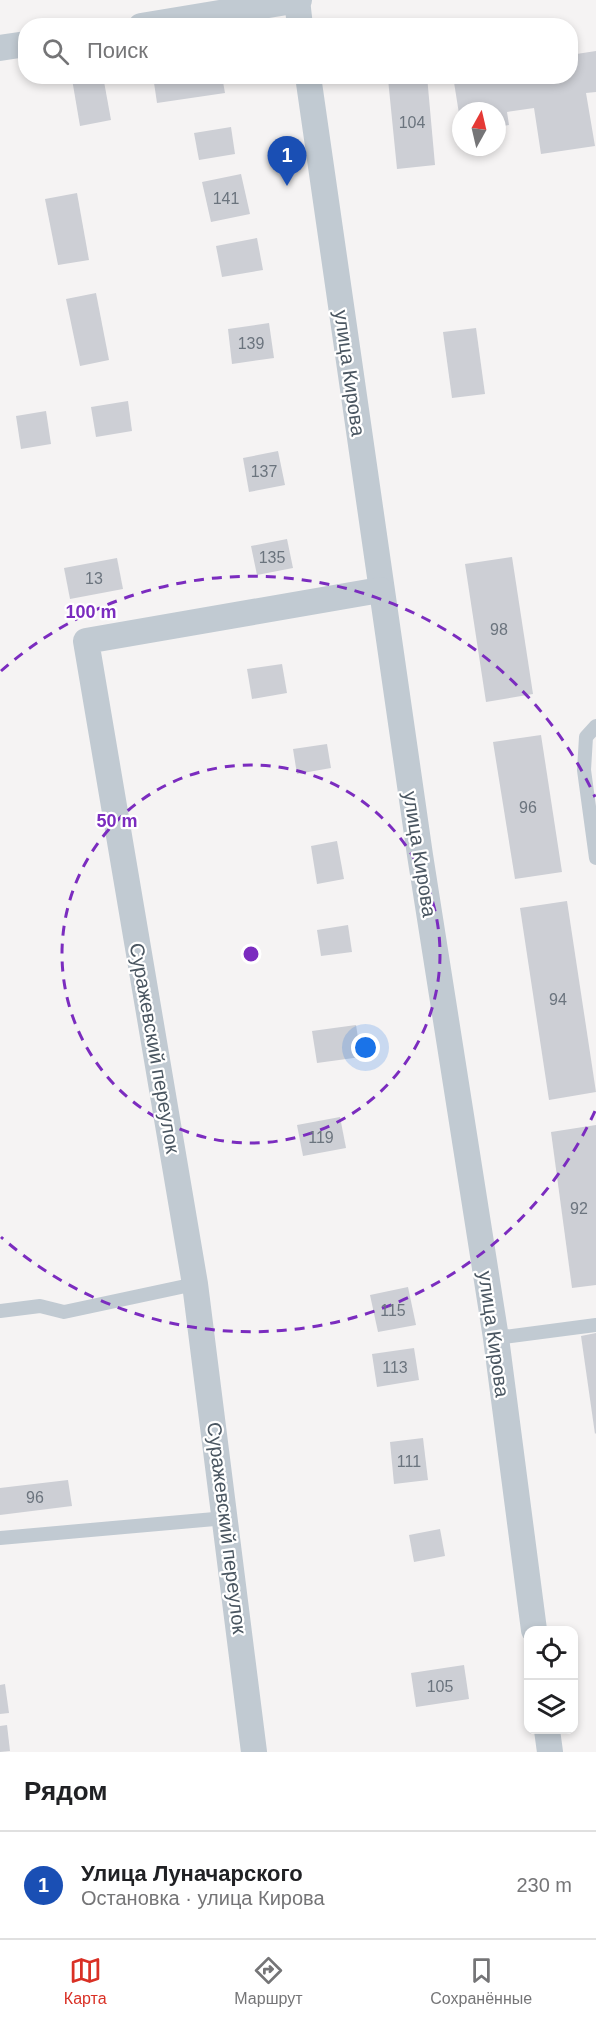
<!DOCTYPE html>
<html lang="ru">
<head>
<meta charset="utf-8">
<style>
	body { margin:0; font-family:Helvetica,sans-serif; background:#f6f6f6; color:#202124 }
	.controls { position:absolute; right:18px; bottom:18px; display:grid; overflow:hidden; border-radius:12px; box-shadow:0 3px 9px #0003 }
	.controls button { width:54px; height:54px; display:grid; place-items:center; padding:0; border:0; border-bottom:2px solid #e0e0e0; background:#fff; color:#202124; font:30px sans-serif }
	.compass { position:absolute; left:452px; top:102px; width:54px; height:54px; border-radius:50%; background:#fff; box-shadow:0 3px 9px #0003; rotate:8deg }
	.you { position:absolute; left:366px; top:1048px; width:21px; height:21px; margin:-15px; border:4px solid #fff; border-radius:50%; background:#1a73e8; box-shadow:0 0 0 9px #1a73e833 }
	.badge { display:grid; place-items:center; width:39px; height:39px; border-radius:50%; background:#d93025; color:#fff; font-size:20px; font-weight:700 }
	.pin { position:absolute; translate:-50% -50px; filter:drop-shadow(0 2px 3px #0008) }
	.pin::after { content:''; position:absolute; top:32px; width:21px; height:18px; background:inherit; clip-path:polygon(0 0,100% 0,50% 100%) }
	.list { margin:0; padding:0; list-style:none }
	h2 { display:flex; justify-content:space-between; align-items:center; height:78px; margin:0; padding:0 24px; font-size:26px }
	h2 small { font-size:20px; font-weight:400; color:#757577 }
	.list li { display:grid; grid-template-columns:39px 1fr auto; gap:18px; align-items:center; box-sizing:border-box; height:108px; padding:0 24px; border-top:2px solid #e0e0e0 }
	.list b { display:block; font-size:22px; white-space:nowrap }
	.list p { margin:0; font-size:20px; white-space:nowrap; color:#757577 }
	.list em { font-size:20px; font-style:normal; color:#757577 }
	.icon { flex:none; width:33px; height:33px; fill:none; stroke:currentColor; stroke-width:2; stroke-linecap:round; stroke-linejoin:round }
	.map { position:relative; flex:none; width:596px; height:1752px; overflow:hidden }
	.search { position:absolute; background:#fff; box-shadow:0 3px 9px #0003; left:18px; right:18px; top:18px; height:66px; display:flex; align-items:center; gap:15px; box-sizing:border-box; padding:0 21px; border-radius:24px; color:#757577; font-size:22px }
	.sheet { height:186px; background:#fff }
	nav { display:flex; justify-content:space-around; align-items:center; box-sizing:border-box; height:84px; border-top:2px solid #e0e0e0; background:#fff; font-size:16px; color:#757577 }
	nav a { display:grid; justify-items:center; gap:3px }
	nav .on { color:#d93025 }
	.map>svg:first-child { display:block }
	.building { fill:#cdcfd5 }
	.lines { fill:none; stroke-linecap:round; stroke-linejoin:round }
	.lane { stroke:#c1cad2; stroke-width:14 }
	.street { stroke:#c1cad2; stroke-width:26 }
	.ring { fill:none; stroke:#7b2cbf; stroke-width:3; stroke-dasharray:10 8 }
	.labels { text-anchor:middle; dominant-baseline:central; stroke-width:4.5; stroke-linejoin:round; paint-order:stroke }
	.number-label { font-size:16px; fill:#6b747e }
	.street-label { font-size:20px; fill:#4a5661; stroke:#fff }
	.centre { fill:#7b2cbf; stroke:#fff; stroke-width:3 }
	.ring-label { font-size:18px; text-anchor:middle; font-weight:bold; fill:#7b2cbf; stroke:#fff; stroke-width:4.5; stroke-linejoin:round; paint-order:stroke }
</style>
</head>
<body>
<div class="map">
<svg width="596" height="1752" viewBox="0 0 596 1752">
	<rect width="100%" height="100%" fill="#f5f3f3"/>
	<g class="building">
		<polygon points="596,51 596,92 586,93 595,146 541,154 534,108 507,112 509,125 497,127 497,111 461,111 460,120 453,76 570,76 570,55"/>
		<polygon points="85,76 103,76 111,120 80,126 72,79"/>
		<polygon points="153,76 222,76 225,93 157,103"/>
		<polygon points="427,76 435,165 397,169 388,79"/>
		<polygon points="231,127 235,154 199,160 194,133"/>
		<polygon points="241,174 250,214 211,222 202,182"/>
		<polygon points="77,193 89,260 58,265 45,199"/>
		<polygon points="257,238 263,270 222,277 216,246"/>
		<polygon points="96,293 109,360 80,366 66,299"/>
		<polygon points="269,323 274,358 232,364 228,329"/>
		<polygon points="476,328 485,394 452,398 443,332"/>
		<polygon points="128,401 132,431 96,437 91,407"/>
		<polygon points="46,411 51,444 21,449 16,416"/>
		<polygon points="278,451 285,485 249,492 243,458"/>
		<polygon points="287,539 293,568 257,575 251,546"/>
		<polygon points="512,557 533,694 486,702 465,564"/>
		<polygon points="117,558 123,589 70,599 64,568"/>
		<polygon points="282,664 287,693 252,699 247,669"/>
		<polygon points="541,735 562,872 515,879 493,742"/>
		<polygon points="327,744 331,768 297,774 293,749"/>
		<polygon points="337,841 344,879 317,884 311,846"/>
		<polygon points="567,901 596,1092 549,1100 520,908"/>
		<polygon points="348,925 352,952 321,956 317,930"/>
		<polygon points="356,1025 361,1057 317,1063 312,1031"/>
		<polygon points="340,1117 346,1148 303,1156 297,1125"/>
		<polygon points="596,1125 596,1285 572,1288 551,1132"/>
		<polygon points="408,1287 416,1325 378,1332 370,1295"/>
		<polygon points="596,1333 596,1433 595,1434 581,1336"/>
		<polygon points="414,1348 419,1380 377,1387 372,1354"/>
		<polygon points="423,1438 428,1480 394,1484 390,1442"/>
		<polygon points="68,1480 72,1506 0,1515 0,1488"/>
		<polygon points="440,1529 445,1556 414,1562 409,1535"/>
		<polygon points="464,1665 469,1699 416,1707 411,1673"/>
		<polygon points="5,1684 9,1713 0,1714 0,1685"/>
		<polygon points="7,1725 10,1751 0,1752 0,1726"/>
	</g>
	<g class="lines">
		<g class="lane">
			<polyline points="596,726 586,737 584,770 596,858"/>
			<polyline points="0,1311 40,1306 64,1312 195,1284"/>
			<polyline points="496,1338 596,1325"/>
			<polyline points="0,1538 226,1518"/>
		</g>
		<g class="street">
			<polyline points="297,0 300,26"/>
			<polyline points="141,26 299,0"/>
			<polyline points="0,48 26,44"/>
			<polyline points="308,76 420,855 496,1338 534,1630"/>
			<polyline points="547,1730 550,1752"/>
			<polyline points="254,1752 195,1284 86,641 380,590"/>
		</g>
	</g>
	<g class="ring">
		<circle cx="251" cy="954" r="189"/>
		<path d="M595 1111A378 378 0 0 1 1 1237M1 671A378 378 0 0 1 595 797"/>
	</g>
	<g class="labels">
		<g class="number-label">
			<text x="412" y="122">104</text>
			<text x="226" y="198">141</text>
			<text x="251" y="343">139</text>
			<text x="264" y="471">137</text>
			<text x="272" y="557">135</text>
			<text x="94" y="578">13</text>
			<text x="499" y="629">98</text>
			<text x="528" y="807">96</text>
			<text x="558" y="999">94</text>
			<text x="321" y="1137">119</text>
			<text x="579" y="1208">92</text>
			<text x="393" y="1310">115</text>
			<text x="395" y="1367">113</text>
			<text x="409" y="1461">111</text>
			<text x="35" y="1497">96</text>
			<text x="440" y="1686">105</text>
		</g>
		<g class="street-label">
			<text transform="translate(350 373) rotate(82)">улица Кирова</text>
			<text transform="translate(420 854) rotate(81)">улица Кирова</text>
			<text transform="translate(155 1048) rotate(80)">Суражевский переулок</text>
			<text transform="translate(494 1334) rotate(82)">улица Кирова</text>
			<text transform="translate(227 1528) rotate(83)">Суражевский переулок</text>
		</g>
	</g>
	<circle cx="251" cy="954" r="9" class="centre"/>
	<g class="ring-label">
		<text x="91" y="618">100 m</text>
		<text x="117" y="827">50 m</text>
	</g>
</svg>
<div class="controls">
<button><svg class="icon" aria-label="locate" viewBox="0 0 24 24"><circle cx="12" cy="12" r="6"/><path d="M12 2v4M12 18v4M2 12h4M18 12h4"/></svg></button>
<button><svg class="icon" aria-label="layers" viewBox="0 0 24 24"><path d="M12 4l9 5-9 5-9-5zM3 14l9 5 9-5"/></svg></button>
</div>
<svg class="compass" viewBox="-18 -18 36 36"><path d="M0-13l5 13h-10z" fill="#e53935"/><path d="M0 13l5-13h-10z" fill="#757577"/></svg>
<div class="you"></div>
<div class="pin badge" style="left:287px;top:186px;background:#1a4fb4">1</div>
<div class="search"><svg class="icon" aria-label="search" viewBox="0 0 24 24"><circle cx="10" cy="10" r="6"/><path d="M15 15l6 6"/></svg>Поиск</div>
</div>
<section class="sheet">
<h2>Рядом<small></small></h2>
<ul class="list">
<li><span class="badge" style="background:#1a4fb4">1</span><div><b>Улица Луначарского</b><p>Остановка · улица Кирова</p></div><em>230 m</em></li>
</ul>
</section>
<nav>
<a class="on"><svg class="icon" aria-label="map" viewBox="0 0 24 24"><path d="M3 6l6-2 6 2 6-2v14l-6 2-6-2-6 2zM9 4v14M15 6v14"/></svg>Карта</a>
<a><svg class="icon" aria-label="directions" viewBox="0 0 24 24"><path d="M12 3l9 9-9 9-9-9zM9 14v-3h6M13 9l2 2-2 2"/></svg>Маршрут</a>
<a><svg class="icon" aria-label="saved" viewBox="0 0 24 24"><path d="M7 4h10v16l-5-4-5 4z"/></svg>Сохранённые</a>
</nav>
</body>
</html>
